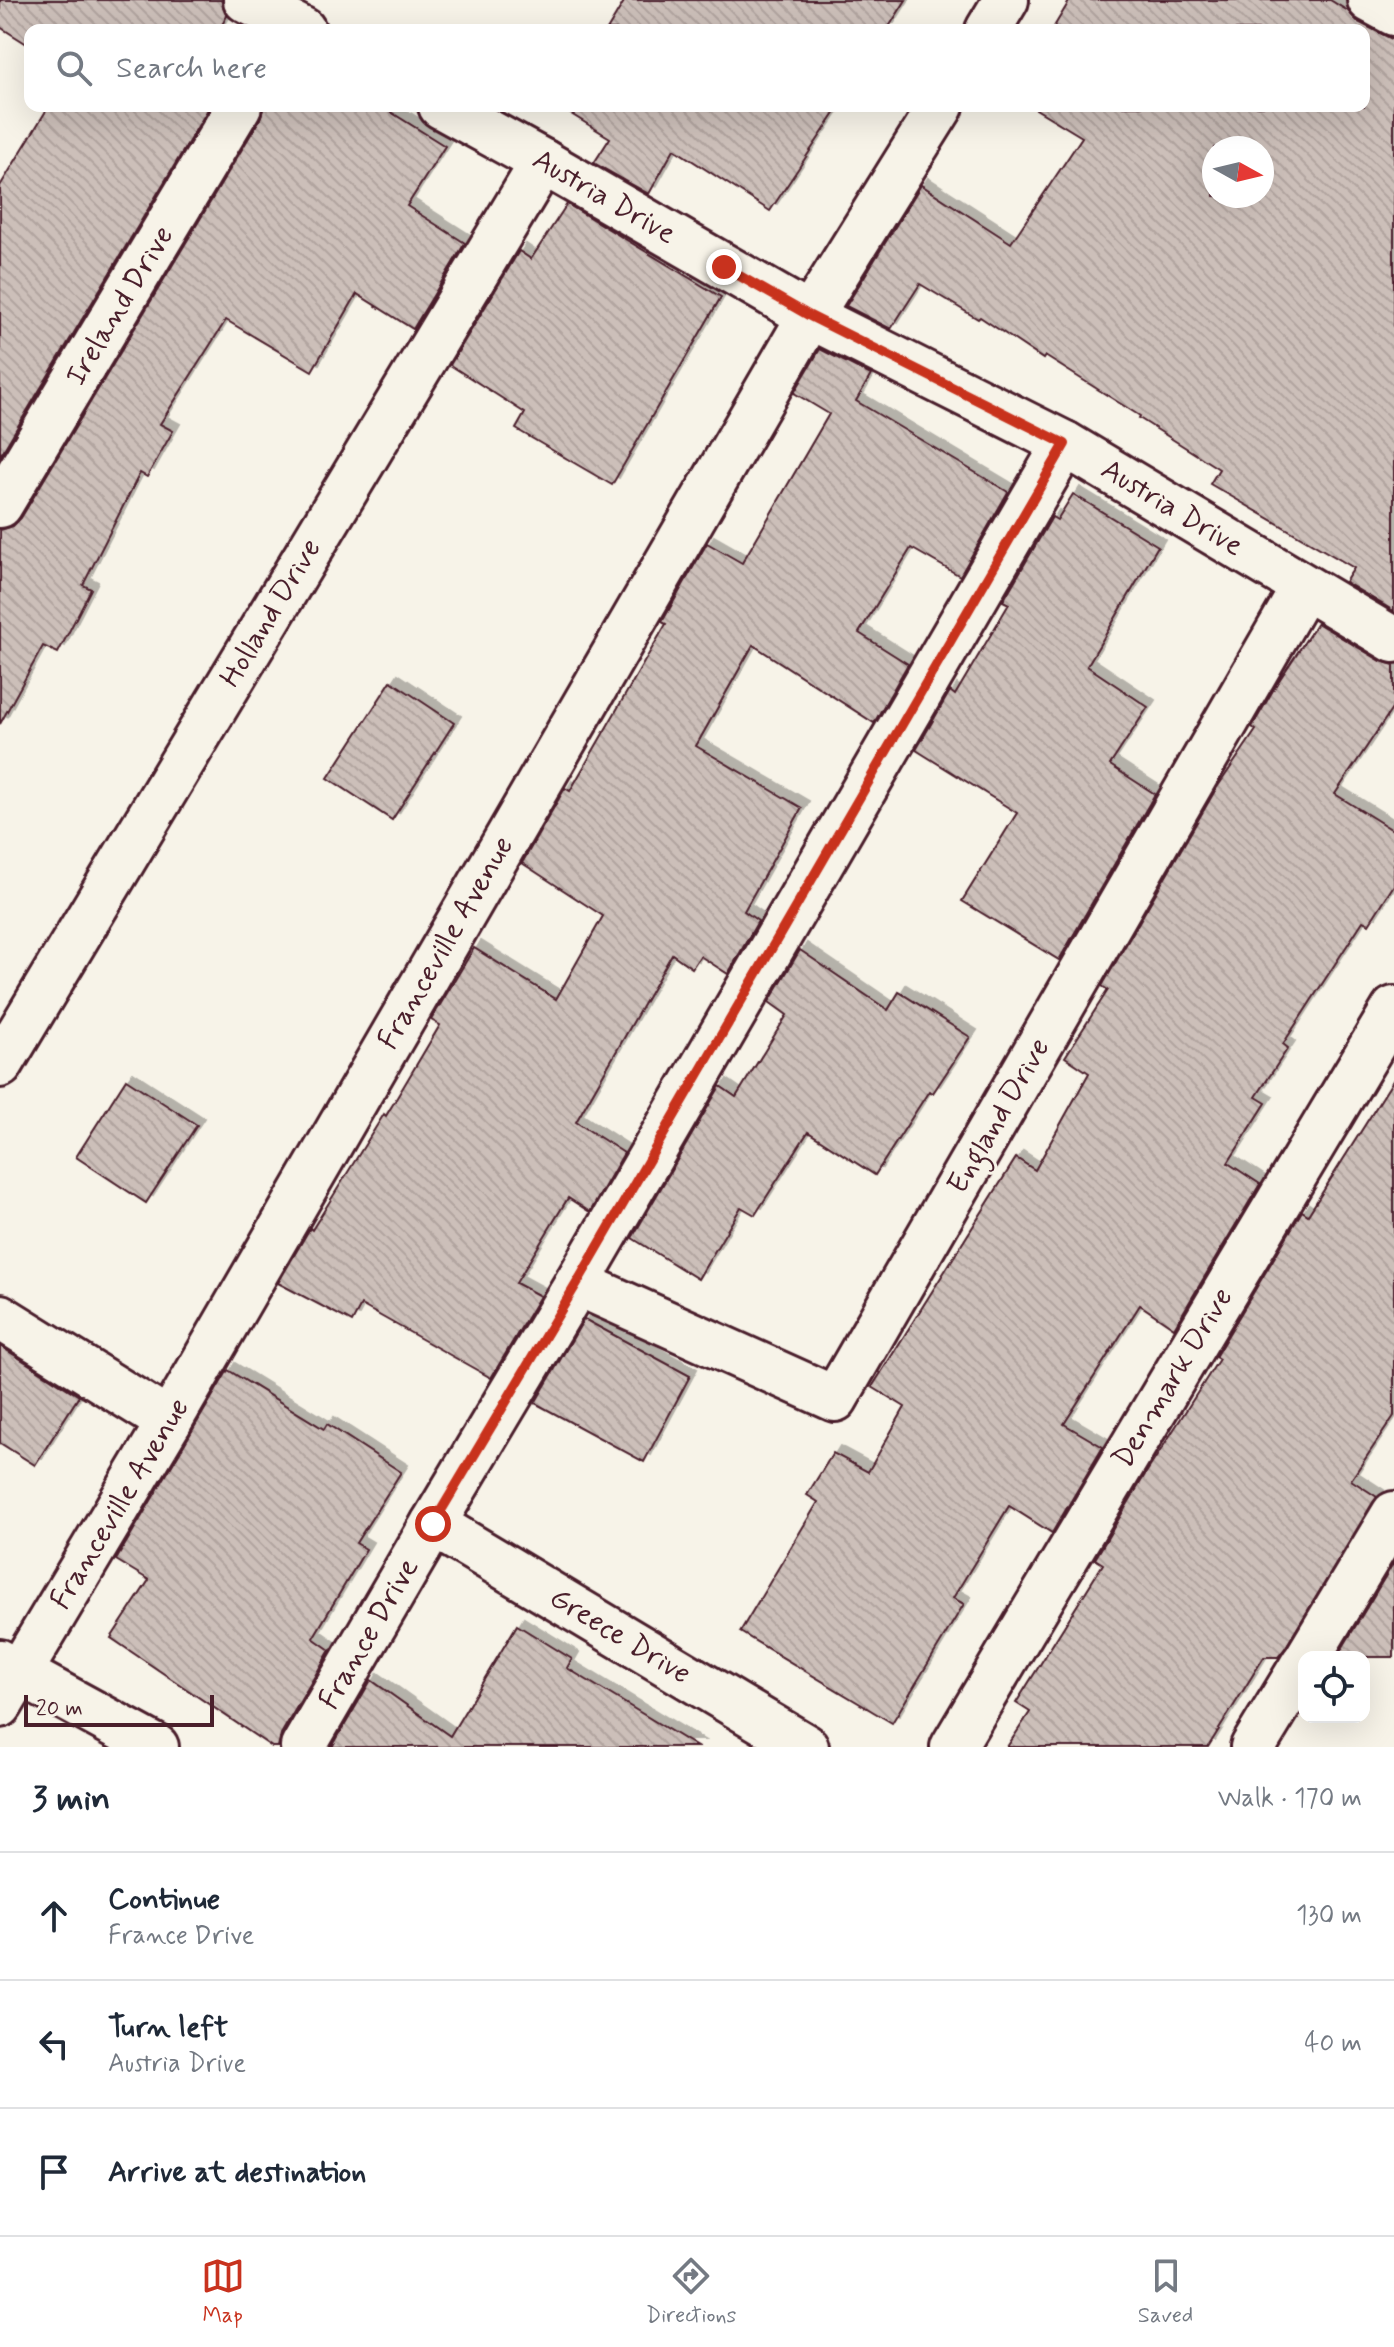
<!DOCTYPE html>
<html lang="en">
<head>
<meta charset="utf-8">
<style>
	body { margin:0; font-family:Mynerve,sans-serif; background:#f2f2f3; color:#1f2937 }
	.controls { position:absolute; right:24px; bottom:24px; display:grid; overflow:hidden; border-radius:16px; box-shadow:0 8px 32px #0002 }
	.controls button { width:72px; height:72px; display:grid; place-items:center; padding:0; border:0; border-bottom:2px solid #e0e1e3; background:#fff; color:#1f2937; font:40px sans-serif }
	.compass { position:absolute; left:1202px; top:136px; width:72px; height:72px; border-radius:50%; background:#fff; box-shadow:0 8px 32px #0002; rotate:98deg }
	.scale { position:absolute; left:24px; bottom:20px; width:190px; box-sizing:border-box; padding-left:8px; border:4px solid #4a1f2b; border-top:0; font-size:22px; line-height:28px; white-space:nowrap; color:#4a1f2b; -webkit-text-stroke:6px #f7f3e8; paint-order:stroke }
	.stop { position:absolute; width:24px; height:24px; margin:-18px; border:6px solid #c8321e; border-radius:50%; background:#fff }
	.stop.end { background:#c8321e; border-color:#fff; box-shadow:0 2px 8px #0008 }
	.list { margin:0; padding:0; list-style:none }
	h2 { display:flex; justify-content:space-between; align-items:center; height:104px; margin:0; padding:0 32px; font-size:34px }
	h2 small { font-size:26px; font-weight:400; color:#747a83 }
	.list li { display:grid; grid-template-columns:52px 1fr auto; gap:24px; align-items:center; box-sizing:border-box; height:128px; padding:0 32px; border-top:2px solid #e0e1e3 }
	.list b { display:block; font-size:30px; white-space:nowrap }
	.list p { margin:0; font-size:26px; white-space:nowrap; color:#747a83 }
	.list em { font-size:26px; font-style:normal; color:#747a83 }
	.icon { flex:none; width:44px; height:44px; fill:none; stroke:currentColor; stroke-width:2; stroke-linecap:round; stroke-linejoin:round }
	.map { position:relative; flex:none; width:1394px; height:1747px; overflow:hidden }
	.search { position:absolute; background:#fff; box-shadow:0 8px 32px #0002; left:24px; right:24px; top:24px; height:88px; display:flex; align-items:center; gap:20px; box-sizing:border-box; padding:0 28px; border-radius:16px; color:#747a83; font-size:30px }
	.sheet { height:488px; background:#fff }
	nav { display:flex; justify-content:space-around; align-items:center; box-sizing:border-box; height:112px; border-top:2px solid #e0e1e3; background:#fff; font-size:22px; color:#747a83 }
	nav a { display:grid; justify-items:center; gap:4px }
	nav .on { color:#c8321e }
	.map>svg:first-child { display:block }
	.building { fill:url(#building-back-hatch); stroke:#4a1f2b; stroke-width:2; fill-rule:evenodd; filter:url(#shadow) }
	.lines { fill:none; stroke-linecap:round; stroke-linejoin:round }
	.minor-casing { stroke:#4a1f2b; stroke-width:50 }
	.minor { stroke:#f7f3e8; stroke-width:44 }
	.route { stroke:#c8321e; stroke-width:10 }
	.labels { text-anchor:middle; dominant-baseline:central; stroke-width:6; stroke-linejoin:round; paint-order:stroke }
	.street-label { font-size:30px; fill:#4a1f2b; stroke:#f7f3e8 }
</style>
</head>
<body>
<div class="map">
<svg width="1394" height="1747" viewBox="0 0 1394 1747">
	<defs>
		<pattern id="building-back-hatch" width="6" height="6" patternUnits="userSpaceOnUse" patternTransform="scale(2)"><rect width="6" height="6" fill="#ccbfb9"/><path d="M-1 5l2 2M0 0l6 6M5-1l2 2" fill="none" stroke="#b1a49f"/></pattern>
		<filter id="shadow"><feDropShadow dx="7" dy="-7" stdDeviation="0" flood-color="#0004"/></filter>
	</defs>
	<rect width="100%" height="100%" fill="#f7f3e8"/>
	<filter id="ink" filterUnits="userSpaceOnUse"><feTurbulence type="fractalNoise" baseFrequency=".0125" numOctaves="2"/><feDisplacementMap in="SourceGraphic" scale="16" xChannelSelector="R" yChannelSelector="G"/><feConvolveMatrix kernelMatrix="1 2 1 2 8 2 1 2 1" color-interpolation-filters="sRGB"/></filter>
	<g filter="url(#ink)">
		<g class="building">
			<polygon points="0,0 221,0 227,16 219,30 30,30 30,46 0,27"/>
			<polygon points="625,0 906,0 887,30 607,30"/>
			<path d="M1070,0h260l18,11 10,11 36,18v571l-49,-29 9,-14 -144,-84 9,-15 -80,-51 1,-2 -95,-60 -2,3 -63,-42 -2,2 -58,-35 -29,45 -45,-23 75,-121 90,58 71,-106 -51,-31h333v-76h-312zM1214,148h48v48h-48z"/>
			<polygon points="49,106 210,106 0,456 0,186"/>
			<polygon points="264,106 381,106 445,146 407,206 465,243 413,329 357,294 312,371 226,320 160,424 173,431 147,477 140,473 83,585 91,589 58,653 43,646 0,724 0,530 13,526 21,518 260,119"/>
			<polygon points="558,106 840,106 770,211 674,149 649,194 594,163 610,138"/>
			<polygon points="567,204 721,297 612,485 516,429 525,413 450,365 519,251 531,259"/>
			<polygon points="820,349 871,375 856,401 1008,492 960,576 911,548 859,633 908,664 874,723 753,645 696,746 802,808 744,911 758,921 728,974 700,956 692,968 672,954 576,1122 624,1153 590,1212 568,1198 516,1283 540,1296 491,1378 361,1305 352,1322 278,1283 310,1228 312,1230 384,1114 386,1116 440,1025 431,1020 474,948 556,999 603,916 522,863 565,788 570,791 666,624 662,622 707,543 742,563 829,414 794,393"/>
			<polygon points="1073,494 1158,546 1087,666 1148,707 1110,765 1155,794 1059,960 962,901 1017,813 916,750 950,691 955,695 1009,604 1003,601 1052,517 1057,520"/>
			<polygon points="1317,623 1381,661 1394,665 1394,706 1335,794 1394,831 1394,885 1369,924 1363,921 1283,1044 1288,1048 1256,1097 1266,1103 1228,1163 1260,1184 1174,1328 1140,1305 1064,1424 1103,1447 1052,1533 1009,1506 953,1598 964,1604 892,1723 740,1632 818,1502 807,1495 833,1453 868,1472 905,1407 872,1387 1016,1158 1035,1170 1089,1073 1065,1057 1108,990 1102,986 1216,789 1256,730 1252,727 1276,685"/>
			<polygon points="391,681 454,723 392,820 328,778"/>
			<polygon points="800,950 888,1010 899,992 970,1037 933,1093 929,1091 875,1175 808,1132 755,1215 741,1207 698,1279 632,1238 720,1086 736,1097 787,1015 769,1002"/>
			<polygon points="126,1079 197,1125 146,1203 76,1157"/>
			<polygon points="1394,1079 1394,1416 1351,1480 1377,1497 1286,1647 1278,1657 1264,1657 1208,1747 1007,1747 1030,1712 1016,1703 1103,1564 1095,1559 1146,1473 1219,1359 1215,1357 1302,1211 1308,1215"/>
			<polygon points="584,1319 690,1376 644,1462 535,1403"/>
			<polygon points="0,1346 79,1396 35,1465 0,1443"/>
			<polygon points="228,1370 324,1429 327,1424 401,1472 356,1543 366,1549 313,1638 330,1650 281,1734 278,1747 272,1747 111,1638 149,1580 116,1560"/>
			<polygon points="1394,1562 1394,1657 1337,1657"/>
			<polygon points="517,1625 572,1659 567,1668 697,1747 332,1747 371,1680 450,1736"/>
		</g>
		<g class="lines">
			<g class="minor-casing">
				<g id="minor">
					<polyline points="246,0 303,30"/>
					<polyline points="1370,0 1394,13"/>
					<polyline points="988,30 1006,0"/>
					<polyline points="441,106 543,162 810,316 1065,444 1394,640"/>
					<polyline points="0,505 239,106"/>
					<polyline points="0,1065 543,162"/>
					<polyline points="577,1283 835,1399 1304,587"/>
					<polyline points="0,1317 169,1422"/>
					<polyline points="433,1524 806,1747"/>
					<polyline points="1308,1657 1394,1514"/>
					<polyline points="0,1662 156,1747"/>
					<polyline points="0,1705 169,1422 810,316 941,106"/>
					<polyline points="303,1747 433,1524 577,1283 1065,444"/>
					<polyline points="953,1747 1394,1009"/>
					<polyline points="1253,1747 1304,1663"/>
				</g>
			</g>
			<use href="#minor" class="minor"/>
		</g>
	</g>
	<g class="lines" filter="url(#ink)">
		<polyline class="route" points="433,1524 577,1283 1065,444 810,316 724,267"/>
	</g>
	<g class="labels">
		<g class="street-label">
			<text transform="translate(604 197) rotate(30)">Austria Drive</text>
			<text transform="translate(120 306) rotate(-59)">Ireland Drive</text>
			<text transform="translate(1172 508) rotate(31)">Austria Drive</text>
			<text transform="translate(271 613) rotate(-59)">Holland Drive</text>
			<text transform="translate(446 943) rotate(-60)">Franceville Avenue</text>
			<text transform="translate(999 1116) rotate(-60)">England Drive</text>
			<text transform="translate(1173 1378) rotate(-59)">Denmark Drive</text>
			<text transform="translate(120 1504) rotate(-59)">Franceville Avenue</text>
			<text transform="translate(369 1634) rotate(-60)">France Drive</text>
			<text transform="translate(620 1636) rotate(31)">Greece Drive</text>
		</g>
	</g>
</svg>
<div class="controls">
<button><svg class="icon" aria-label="locate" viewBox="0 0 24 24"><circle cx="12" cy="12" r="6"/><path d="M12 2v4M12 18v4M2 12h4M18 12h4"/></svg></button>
</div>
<svg class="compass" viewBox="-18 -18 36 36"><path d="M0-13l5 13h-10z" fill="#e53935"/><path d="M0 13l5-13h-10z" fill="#747a83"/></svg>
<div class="scale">20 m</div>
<div class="stop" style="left:433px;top:1524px"></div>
<div class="stop end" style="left:724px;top:267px"></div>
<div class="search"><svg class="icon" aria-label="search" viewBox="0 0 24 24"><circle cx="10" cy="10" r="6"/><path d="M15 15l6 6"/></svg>Search here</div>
</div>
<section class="sheet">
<h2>3 min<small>Walk · 170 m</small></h2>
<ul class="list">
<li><svg class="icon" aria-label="ahead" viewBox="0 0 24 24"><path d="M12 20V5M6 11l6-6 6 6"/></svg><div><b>Continue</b><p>France Drive</p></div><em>130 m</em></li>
<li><svg class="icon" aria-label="left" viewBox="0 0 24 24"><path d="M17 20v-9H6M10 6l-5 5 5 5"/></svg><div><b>Turn left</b><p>Austria Drive</p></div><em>40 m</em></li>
<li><svg class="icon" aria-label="arrive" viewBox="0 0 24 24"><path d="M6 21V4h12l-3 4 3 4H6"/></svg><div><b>Arrive at destination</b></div></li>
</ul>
</section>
<nav>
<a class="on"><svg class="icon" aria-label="map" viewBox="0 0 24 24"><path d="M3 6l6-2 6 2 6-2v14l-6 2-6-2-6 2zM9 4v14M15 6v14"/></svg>Map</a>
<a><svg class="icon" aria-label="directions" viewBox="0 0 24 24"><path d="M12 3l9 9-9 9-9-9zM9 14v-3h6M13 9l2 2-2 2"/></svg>Directions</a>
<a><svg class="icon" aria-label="saved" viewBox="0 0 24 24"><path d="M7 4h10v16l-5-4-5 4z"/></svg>Saved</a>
</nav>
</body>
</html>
